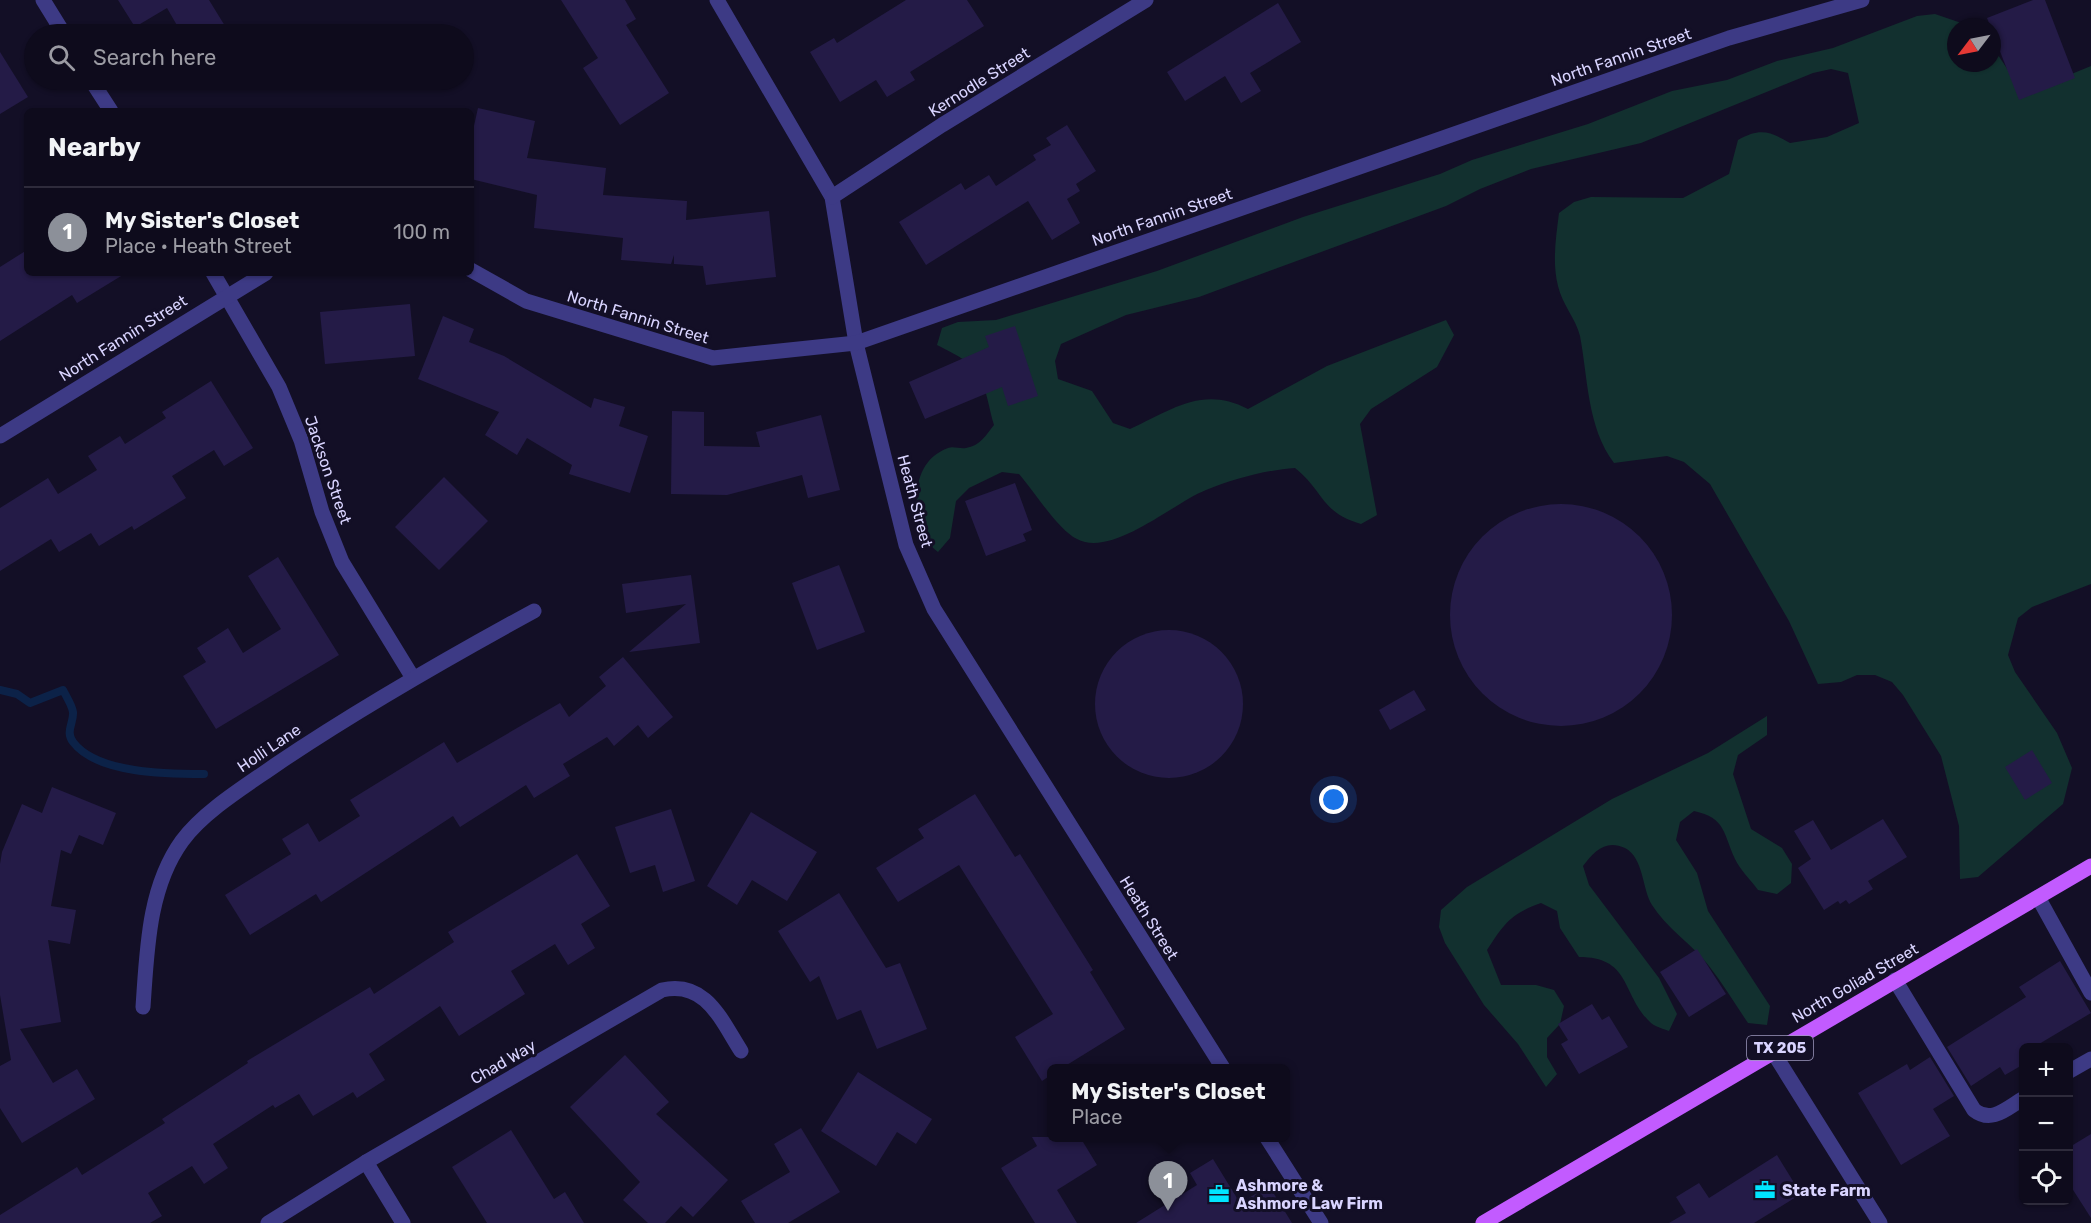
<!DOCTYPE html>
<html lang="en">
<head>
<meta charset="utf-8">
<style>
	body { margin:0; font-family:Rubik,sans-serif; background:#1c1929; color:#f1f3f6 }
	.controls { position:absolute; right:18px; bottom:18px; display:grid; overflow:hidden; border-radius:9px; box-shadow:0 2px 4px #0004 }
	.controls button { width:54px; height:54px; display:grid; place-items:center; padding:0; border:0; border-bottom:2px solid #2e2b3b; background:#0e0b1c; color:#f1f3f6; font:30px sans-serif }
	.compass { position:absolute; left:1947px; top:18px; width:54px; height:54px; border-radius:50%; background:#0e0b1c; box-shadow:0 2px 4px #0004; rotate:238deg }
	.you { position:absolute; left:1334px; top:800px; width:21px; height:21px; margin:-15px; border:4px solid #fff; border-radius:50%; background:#1a73e8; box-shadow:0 0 0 9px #1a73e833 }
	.badge { display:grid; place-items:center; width:39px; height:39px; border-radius:50%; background:#8c9099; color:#fff; font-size:20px; font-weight:700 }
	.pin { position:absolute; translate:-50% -50px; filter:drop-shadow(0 2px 3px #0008) }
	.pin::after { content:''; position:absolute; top:32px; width:21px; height:18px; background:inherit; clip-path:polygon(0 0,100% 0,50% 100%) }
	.popup { position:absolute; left:1047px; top:1064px; width:243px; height:78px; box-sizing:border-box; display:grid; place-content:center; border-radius:9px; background:#0e0b1c; filter:drop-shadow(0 2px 4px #0005); font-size:20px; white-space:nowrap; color:#9b9ba3 }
	.popup b { font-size:22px; color:#f1f3f6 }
	.popup::after { content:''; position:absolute; left:50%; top:100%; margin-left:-12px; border:12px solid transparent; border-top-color:#0e0b1c }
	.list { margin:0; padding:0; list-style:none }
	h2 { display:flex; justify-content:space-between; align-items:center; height:78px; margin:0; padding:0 24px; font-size:26px }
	h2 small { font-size:20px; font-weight:400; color:#9b9ba3 }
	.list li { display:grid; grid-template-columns:39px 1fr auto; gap:18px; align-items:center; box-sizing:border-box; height:90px; padding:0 24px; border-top:2px solid #2e2b3b }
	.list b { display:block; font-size:22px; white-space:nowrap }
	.list p { margin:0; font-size:20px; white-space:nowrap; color:#9b9ba3 }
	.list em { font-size:20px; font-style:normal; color:#9b9ba3 }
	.icon { flex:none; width:33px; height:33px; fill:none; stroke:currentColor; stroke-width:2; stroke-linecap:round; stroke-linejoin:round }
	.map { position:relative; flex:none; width:2091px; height:1223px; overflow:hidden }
	.search { position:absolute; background:#0e0b1c; box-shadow:0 2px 4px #0004; left:24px; top:24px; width:450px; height:66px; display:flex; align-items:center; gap:15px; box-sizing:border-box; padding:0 21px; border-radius:33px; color:#9b9ba3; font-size:22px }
	.panel { position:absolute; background:#0e0b1c; box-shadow:0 2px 4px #0004; left:24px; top:108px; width:450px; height:168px; border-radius:9px }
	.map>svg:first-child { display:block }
	.green { fill:#12302f }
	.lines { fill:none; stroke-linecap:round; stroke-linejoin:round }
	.stream { stroke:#0c2248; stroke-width:8 }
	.building { fill:#241b47 }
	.minor { stroke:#3d3a85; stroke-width:15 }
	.major { stroke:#c25bff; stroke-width:15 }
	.labels { text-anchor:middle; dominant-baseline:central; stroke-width:6; stroke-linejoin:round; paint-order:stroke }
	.shield { fill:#130f26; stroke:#9e99be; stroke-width:1.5 }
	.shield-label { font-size:15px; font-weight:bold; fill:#d9d4ff }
	.street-label { font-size:16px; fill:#d9d4ff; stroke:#130f26 }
	.poi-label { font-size:16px; font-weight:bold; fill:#d9d4ff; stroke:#130f26; text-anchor:start }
</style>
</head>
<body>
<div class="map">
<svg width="2091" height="1223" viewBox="0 0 2091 1223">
	<rect width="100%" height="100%" fill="#130f26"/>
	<g class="green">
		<path d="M1935,14l38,13h-17v36h36v-17l24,36 14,9 61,-25v518l-59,23 -14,11 -10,37 7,17 42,61 15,35 -9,36 -85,73 -18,2 -1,-53 -18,-70 -38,-61 -11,-13 -17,-7h-18l-16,7 -23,2 -29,-63 -79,-137 -26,-22 -17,-6 -53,7c-27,-36 -26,-85 -34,-127 -4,-17 -18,-32 -22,-50 -6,-24 -2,-49 1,-73l15,-11 17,-5 92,1 46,-24 9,-34c22,-12 31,-9 52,3l37,-6 32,-14 -11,-50 -17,-4 -18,4 -172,70 -110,26 -51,20 -34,17 -247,91 -73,18 -65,29 -6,17 3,18 34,12 21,32 17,6c41,-19 73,-44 118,-20l79,-43 119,-46 8,15 -17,32 -66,42 -11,15 17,91 -16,9c-41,-12 -36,-32 -66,-56 -29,2 -62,11 -89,22 -33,13 -94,68 -129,49 -19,-9 -43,-48 -58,-65l-17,-2 -33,16 -13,13 -6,37 -12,14c-17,-14 -20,-21 -21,-43 -2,-25 4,-51 31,-61 5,-2 12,1 18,0 14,-2 20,-13 28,-23 -14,-53 -7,-55 -57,-80l5,-17 16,-6 38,-2 161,-49 146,-54 137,-43 32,-14 116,-36 84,-33 55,-11 50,-19 56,-13 84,-32z"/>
		<path d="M1767,716v19l-29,20 -5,19 18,55 31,19 10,16 -1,19 -14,11 -19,-4c-7,-10 -18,-20 -23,-31 -12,-26 -9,-41 -41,-48l-14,11 -4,18 21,33 11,38 62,95 -3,19 -19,-2c-13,-19 -25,-39 -39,-57 -17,-22 -42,-37 -57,-61 -10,-16 -8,-47 -27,-57 -19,-9 -31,3 -42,18l6,19 70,93 18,36 -8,17c-5,-2 -13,-4 -18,-8 -30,-28 -19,-66 -72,-66l-19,-29 -3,-17 -16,-8c-31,11 -37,21 -54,47l14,35h35l18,5 10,16 -4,18 -13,14v19l10,17 -11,13 -28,-43 -34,-39 -39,-62 -6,-16 2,-17 26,-23 145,-88 96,-46z"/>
	</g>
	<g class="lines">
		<path class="stream" d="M0,690l17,4 13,9 33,-13c3,6 9,15 10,22 1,11 -8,19 0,30 24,32 96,32 131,32"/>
	</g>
	<g class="building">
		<polygon points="118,0 209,0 225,26 211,34 182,34 167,8 135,27"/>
		<polygon points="561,0 625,0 636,19 626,25 669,93 620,125 583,68 598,58"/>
		<polygon points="906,0 967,0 984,26 910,72 915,80 887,97 876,80 840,102 810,52 834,38 837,43"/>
		<polygon points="2033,0 2045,0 2075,78 2019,100 1987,18"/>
		<polygon points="1278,3 1301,42 1250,73 1261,91 1241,103 1225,76 1185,101 1167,72"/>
		<polygon points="0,52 28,97 0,114"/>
		<polygon points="478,108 535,121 527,158 606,168 603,195 687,201 686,220 769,211 776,277 706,285 703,266 674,264 674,255 671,264 621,260 623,238 534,228 537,195 471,179 471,139"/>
		<polygon points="1067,125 1096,171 1076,184 1080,191 1067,199 1080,223 1052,240 1028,201 926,265 899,222 961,183 965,190 989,175 996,186 1036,160 1033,155 1051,145 1046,138"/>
		<polygon points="27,250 27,273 126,273 77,303 72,295 0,341 0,267"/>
		<polygon points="410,304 415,356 325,364 320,312"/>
		<polygon points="443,316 474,329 469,342 504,356 591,408 594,398 625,407 619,426 648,436 630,493 569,474 572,465 527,438 517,455 485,435 499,412 418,379"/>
		<polygon points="1015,326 1038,396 1008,406 1002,387 925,419 909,382 989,347 985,336"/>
		<polygon points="211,381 253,448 224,466 214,450 172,476 186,498 134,530 132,526 99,546 91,533 59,552 51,539 0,571 0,508 48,478 58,494 97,470 88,456 120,436 125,444 166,418 162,412"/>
		<polygon points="672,411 704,412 704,446 760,447 756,432 821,415 840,490 808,498 802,475 727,495 671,494"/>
		<polygon points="444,477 488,521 439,570 395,527"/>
		<polygon points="1015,483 1032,530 1023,534 1026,541 986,556 965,501"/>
		<circle cx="1561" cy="615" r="111"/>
		<polygon points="278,557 339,655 216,729 183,676 206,662 197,648 228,628 243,653 281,629 248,576"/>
		<polygon points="839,565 865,632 817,650 792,583"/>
		<polygon points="691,575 700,643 629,652 686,604 626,613 622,584"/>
		<circle cx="1169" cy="704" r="74"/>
		<polygon points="623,657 673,717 648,738 638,725 614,746 607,737 563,764 570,776 534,798 526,785 460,827 453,816 321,902 316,894 250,935 225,895 291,854 282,839 308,823 319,842 360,816 350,800 444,742 457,763 560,703 569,717 606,686 599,677"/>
		<polygon points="1414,690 1426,710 1390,730 1379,710"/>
		<polygon points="2032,750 2052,783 2025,800 2005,767"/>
		<polygon points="52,787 116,813 103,845 79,835 71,854 61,850 51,906 76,910 70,944 48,940 61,1022 20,1029 53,1083 77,1069 95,1099 22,1143 0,1108 0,1066 11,1060 0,995 0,864 2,852 22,804 42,813"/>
		<polygon points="975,794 1015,857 1020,854 1093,970 1090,972 1125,1029 1062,1068 1051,1068 1051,1075 1042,1081 1015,1037 1053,1014 959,865 898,902 876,868 924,838 918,829"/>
		<polygon points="671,809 695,881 663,892 655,865 630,873 615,827"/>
		<polygon points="751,812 817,852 787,901 752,880 737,905 707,886"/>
		<polygon points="1883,819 1907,857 1868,881 1873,889 1849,904 1846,900 1840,904 1838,901 1824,910 1798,868 1811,859 1794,831 1813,820 1831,850"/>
		<polygon points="577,854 610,906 581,924 595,948 568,965 555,944 511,971 525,994 459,1036 440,1006 369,1054 385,1080 357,1098 353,1092 313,1116 299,1094 275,1108 273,1105 213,1144 228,1168 204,1184 192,1166 148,1193 162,1216 150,1223 0,1223 0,1215 77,1167 82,1175 165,1123 162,1119 248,1063 247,1061 370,987 374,994 454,942 448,932"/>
		<polygon points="839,893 886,968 900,963 927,1029 877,1049 861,1010 837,1020 819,976 810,982 778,931"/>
		<polygon points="1697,949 1726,994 1689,1017 1660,972"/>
		<polygon points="2060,961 2091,1013 2034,1047 2024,1047 2024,1064 2005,1075 2000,1067 1971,1086 1947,1047 2026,997 2019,987"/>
		<polygon points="1592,1004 1602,1020 1609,1016 1628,1047 1579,1074 1561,1044 1568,1040 1558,1024"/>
		<polygon points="625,1055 669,1102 656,1114 728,1180 693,1217 681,1206 665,1223 648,1223 623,1200 640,1182 570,1107"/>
		<polygon points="1930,1057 1954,1096 1933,1109 1950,1136 1901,1165 1858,1093 1907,1064 1910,1070"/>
		<polygon points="858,1072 932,1119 916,1144 897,1132 876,1166 821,1131"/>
		<polygon points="801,1128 840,1192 788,1223 755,1223 741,1201 790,1172 774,1144"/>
		<polygon points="511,1130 554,1199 565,1192 584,1223 487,1223 452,1167"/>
		<polygon points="2091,1134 2091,1218 2068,1182 2068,1148"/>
		<polygon points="1032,1137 1080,1137 1097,1165 1057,1190 1077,1223 1035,1223 1001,1168 1037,1146"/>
		<polygon points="1777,1155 1801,1194 1754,1223 1669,1223 1686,1213 1676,1197 1699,1183 1709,1198"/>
		<polygon points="1213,1159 1240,1203 1269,1186 1292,1223 1136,1223 1197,1185 1190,1173"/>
	</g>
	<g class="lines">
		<g class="minor">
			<polyline points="43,0 64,34"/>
			<polyline points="717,0 832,197 856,343 906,545 934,609 1223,1068"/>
			<polyline points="91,80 111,111"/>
			<polyline points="832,197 942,125 1146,0"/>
			<polyline points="471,270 526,301 713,358 856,343 1729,38 1862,0"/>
			<polyline points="213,273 279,387 301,440 322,512 342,562 413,678"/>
			<polyline points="0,436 266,273"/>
			<polyline points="2038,897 2091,993"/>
			<path d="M1895,980l79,130c18,14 33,-2 50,-12"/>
			<path d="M143,1007c4,-56 5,-119 39,-166 22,-30 65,-56 95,-77 83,-56 169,-105 257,-153"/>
			<polyline points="1773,1052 1880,1223"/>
			<polyline points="2068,1072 2091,1059"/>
			<polyline points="1267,1138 1321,1223"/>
			<polyline points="366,1162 403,1223"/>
			<path d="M268,1223l98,-61 296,-172c44,-10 59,30 79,61"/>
		</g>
		<polyline class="major" points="1483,1223 2091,866"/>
	</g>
	<defs>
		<g id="office-bare" transform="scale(1.62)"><path d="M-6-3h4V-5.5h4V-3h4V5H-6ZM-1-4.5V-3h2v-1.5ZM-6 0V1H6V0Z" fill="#00e5ff" stroke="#130f26" stroke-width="2.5" paint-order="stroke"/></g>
	</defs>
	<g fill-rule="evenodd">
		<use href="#office-bare" x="1765" y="1190"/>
		<use href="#office-bare" x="1219" y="1194"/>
	</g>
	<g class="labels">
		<rect class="shield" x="1747" y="1036" width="66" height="24" rx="4.5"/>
		<g class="shield-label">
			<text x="1780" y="1048">TX 205</text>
		</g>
		<g class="street-label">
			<text transform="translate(1621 57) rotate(-19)">North Fannin Street</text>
			<text transform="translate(979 82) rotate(-32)">Kernodle Street</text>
			<text transform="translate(1162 217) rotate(-19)">North Fannin Street</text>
			<text transform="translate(638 317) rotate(17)">North Fannin Street</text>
			<text transform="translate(123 338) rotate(-32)">North Fannin Street</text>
			<text transform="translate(328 470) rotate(71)">Jackson Street</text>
			<text transform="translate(915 501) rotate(75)">Heath Street</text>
			<text transform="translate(269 748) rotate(-34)">Holli Lane</text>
			<text transform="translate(1149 918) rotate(58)">Heath Street</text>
			<text transform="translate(1855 983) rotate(-30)">North Goliad Street</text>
			<text transform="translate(503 1062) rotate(-30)">Chad Way</text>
		</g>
		<g class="poi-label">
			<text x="1236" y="1185">Ashmore &amp;<tspan x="1236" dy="18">Ashmore Law Firm</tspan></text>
			<text x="1782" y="1190">State Farm</text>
		</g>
	</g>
</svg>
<div class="controls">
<button>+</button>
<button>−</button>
<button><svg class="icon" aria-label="locate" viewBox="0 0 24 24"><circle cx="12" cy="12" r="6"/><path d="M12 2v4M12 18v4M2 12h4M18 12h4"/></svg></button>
</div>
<svg class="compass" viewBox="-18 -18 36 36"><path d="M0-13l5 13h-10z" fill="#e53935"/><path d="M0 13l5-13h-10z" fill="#9b9ba3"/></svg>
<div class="you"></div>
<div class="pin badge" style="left:1168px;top:1211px">1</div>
<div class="popup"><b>My Sister's Closet</b>Place</div>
<div class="search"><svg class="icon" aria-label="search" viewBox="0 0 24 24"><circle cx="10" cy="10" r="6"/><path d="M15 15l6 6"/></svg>Search here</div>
<section class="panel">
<h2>Nearby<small></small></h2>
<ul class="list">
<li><span class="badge">1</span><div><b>My Sister's Closet</b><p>Place · Heath Street</p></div><em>100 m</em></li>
</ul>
</section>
</div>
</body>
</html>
